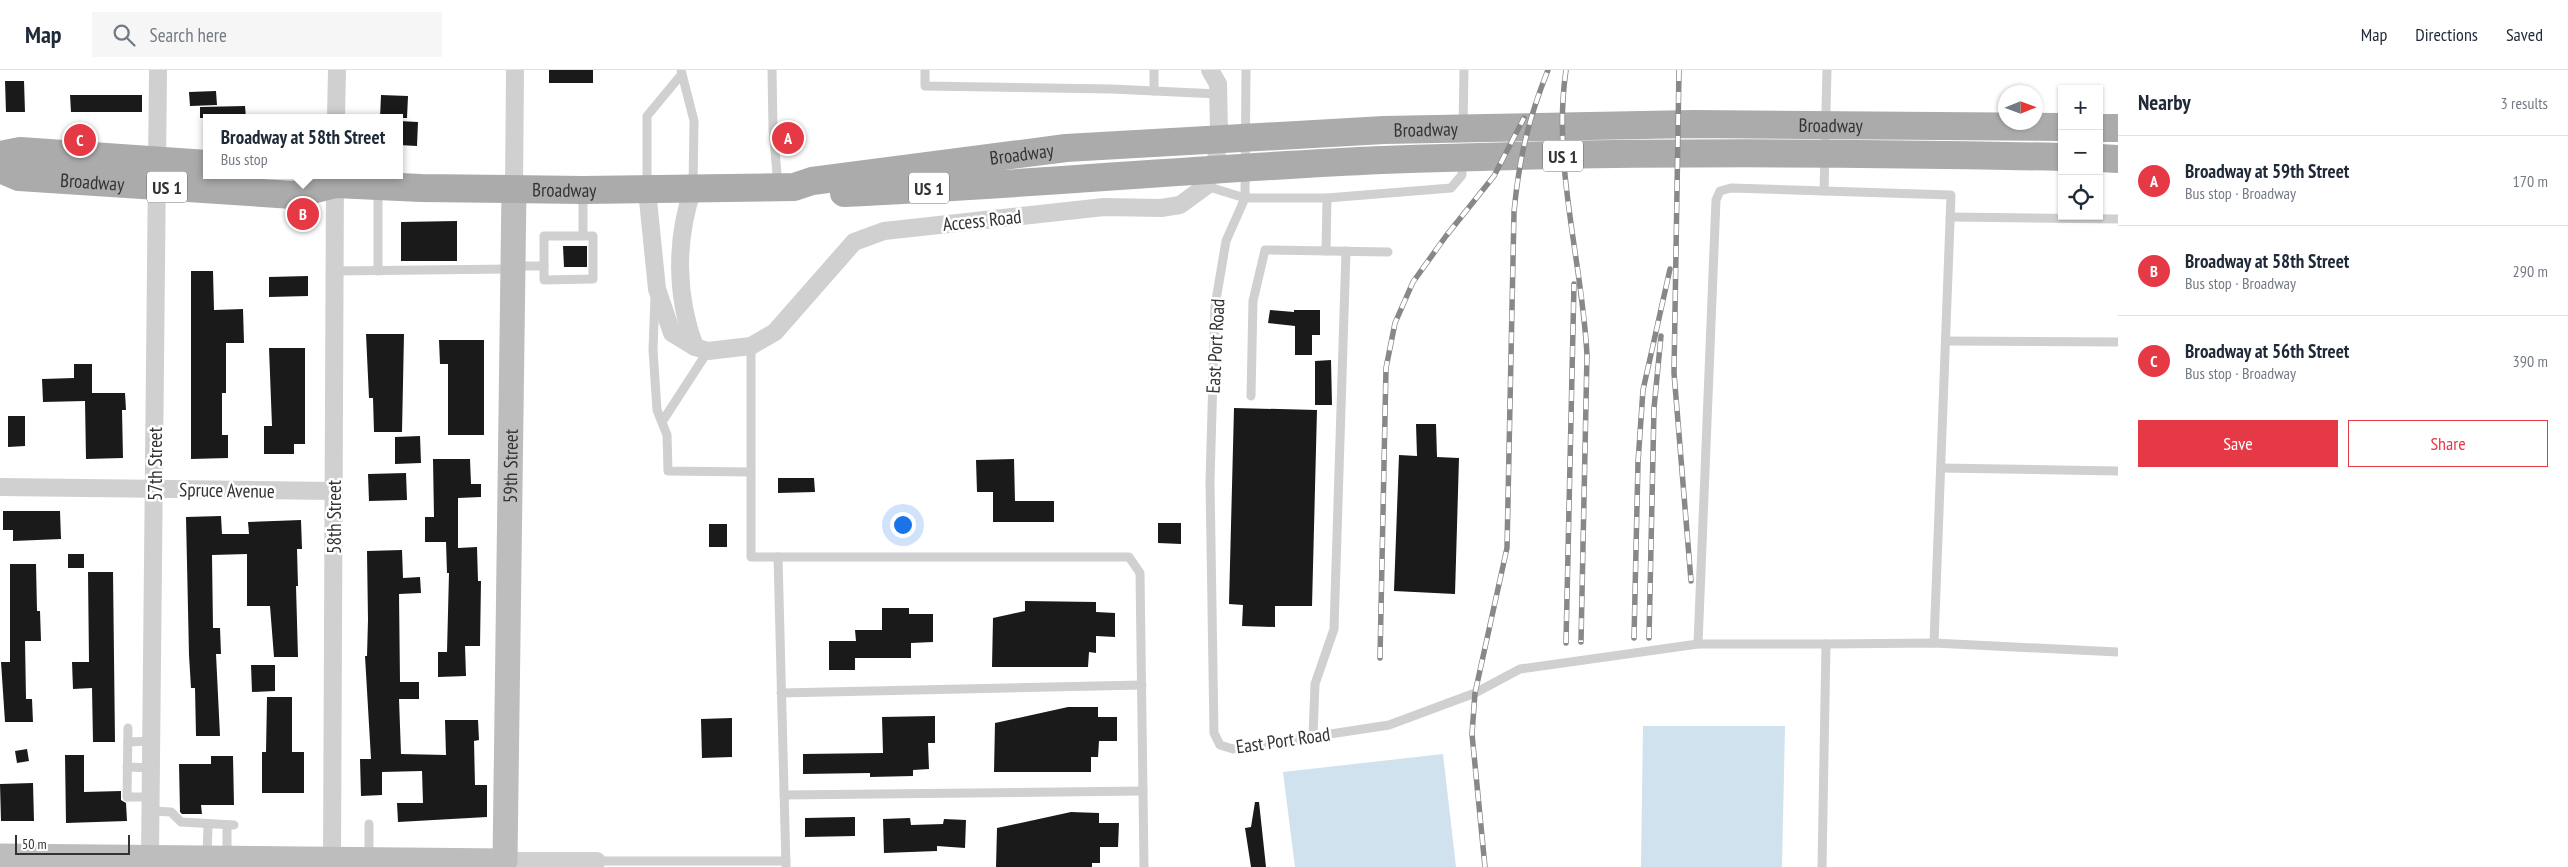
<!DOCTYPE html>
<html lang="en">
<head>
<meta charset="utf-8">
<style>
	body { margin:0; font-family:"PT Sans Narrow",sans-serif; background:#f6f6f7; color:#1f2937 }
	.controls { position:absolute; right:15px; top:15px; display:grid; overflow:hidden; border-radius:0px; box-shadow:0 1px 4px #0004 }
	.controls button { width:45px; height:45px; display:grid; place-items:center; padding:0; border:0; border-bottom:1px solid #e0e1e3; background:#fff; color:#1f2937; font:25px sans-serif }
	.compass { position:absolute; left:1998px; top:15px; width:45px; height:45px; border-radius:50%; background:#fff; box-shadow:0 1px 4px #0004; rotate:89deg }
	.scale { position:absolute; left:15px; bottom:12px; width:115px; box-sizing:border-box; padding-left:5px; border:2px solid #333; border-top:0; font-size:14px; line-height:18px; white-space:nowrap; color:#333; -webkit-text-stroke:4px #fff; paint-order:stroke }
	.you { position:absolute; left:902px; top:454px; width:18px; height:18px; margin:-12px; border:4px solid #fff; border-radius:50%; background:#1a73e8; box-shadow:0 0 0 8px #1a73e833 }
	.badge { display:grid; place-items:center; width:32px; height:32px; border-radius:50%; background:#e63946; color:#fff; font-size:16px; font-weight:700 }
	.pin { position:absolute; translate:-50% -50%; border:2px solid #fff; box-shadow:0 1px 5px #0006 }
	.popup { position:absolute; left:203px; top:44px; width:200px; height:65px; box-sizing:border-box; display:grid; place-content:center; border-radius:0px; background:#fff; filter:drop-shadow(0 1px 4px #0005); font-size:16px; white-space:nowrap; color:#747a83 }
	.popup b { font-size:19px; color:#1f2937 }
	.popup::after { content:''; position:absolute; left:50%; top:100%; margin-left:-10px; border:10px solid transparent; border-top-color:#fff }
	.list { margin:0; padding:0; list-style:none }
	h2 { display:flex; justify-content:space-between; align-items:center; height:65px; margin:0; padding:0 20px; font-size:21px }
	h2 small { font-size:16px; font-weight:400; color:#747a83 }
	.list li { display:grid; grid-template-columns:32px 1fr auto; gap:15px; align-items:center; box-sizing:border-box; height:90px; padding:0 20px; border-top:1px solid #e0e1e3 }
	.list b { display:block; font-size:19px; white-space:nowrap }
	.list p { margin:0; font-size:16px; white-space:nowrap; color:#747a83 }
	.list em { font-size:16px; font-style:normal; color:#747a83 }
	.actions { display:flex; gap:10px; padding:15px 20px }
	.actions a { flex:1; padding:11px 0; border:1px solid #e63946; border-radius:0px; text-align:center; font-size:18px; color:#e63946 }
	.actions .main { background:#e63946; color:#fff }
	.icon { flex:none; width:28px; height:28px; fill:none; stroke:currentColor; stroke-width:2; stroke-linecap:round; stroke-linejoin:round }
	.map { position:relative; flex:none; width:2118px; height:797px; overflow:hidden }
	header { display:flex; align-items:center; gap:30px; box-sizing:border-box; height:70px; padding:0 25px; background:#fff; border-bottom:1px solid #e0e1e3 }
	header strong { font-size:24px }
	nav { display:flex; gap:28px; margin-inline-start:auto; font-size:18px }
	.search { width:350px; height:45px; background:#f6f6f7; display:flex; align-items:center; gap:12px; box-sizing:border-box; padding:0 18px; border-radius:0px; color:#747a83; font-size:19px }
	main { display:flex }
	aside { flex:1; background:#fff }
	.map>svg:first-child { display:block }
	.water { fill:#cfe2ee }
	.building { fill:#1a1a1a }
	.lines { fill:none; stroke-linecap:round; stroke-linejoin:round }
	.lane { stroke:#d0d0d0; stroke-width:9 }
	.street { stroke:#d0d0d0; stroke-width:18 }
	.secondary { stroke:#bdbdbd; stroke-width:25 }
	.primary { stroke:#ababab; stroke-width:28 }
	.rail-casing { stroke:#888; stroke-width:5.5 }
	.rail { stroke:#fff; stroke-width:4; stroke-dasharray:11; stroke-linecap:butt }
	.labels { text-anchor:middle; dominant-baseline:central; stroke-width:5; stroke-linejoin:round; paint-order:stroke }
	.shield { fill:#fff; stroke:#707070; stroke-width:1 }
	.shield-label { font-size:18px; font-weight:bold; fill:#333 }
	.street-label { font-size:19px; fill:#333; stroke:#fff }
</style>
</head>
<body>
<header>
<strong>Map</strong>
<div class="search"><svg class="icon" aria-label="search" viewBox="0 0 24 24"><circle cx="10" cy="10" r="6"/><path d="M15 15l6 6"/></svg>Search here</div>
<nav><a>Map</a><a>Directions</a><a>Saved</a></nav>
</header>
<main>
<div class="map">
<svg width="2118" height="797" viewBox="0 0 2118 797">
	<rect width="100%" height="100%" fill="#fff"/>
	<g class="water">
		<polygon points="1643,656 1785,656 1782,797 1641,797"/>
		<polygon points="1443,684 1456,797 1295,797 1283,702"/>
	</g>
	<g class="building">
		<rect x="549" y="0" width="44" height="13"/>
		<polygon points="5,11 24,11 25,42 6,42"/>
		<polygon points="216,21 217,35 190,36 189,22"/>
		<polygon points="70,25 142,25 142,42 71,42"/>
		<polygon points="381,25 408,26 407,48 380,48"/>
		<polygon points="245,36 246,48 200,48 200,37"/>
		<polygon points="399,51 418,52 417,76 399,75"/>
		<polygon points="457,151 457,191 401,191 401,152"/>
		<polygon points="563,176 587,176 587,197 564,197"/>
		<polygon points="191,201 213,201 214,240 243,239 244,273 226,273 226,323 222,323 222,365 228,365 228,388 191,389"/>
		<polygon points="308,206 308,226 269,227 269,207"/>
		<polygon points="1270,240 1294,242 1294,240 1320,240 1320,265 1312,265 1312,285 1295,285 1295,256 1268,253"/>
		<polygon points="366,264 404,264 402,362 374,362 373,328 369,328"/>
		<polygon points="439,270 484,270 484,365 448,365 448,294 440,294"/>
		<polygon points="269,278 305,278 305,374 294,374 294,384 264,384 264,356 272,356"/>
		<polygon points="1331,290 1332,335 1315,335 1315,291"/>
		<polygon points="74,294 92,294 92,323 125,323 126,340 122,340 123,388 86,389 85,331 43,332 42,309 74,308"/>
		<polygon points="1234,338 1317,340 1312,536 1275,536 1275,557 1242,556 1243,535 1229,534"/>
		<polygon points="8,346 25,346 25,376 8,377"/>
		<polygon points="1416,354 1436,354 1437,387 1459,388 1455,524 1394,521 1399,385 1417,386"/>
		<polygon points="420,366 421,393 395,394 395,367"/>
		<polygon points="433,389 470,389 471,414 481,414 481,427 458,428 458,478 477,477 478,511 481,511 480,576 465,576 466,606 438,607 438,582 447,582 449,503 447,503 446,472 425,472 425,447 434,447"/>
		<polygon points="1014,389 1015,431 1054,431 1054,452 993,452 993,422 977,422 976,390"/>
		<polygon points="406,403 407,430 369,431 368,404"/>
		<polygon points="778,408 814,408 815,422 778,423"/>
		<polygon points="3,441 60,441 61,469 13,471 13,460 3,460"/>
		<polygon points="221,446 222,464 249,464 248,452 301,450 302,479 297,479 298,516 296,516 298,587 274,587 270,536 247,536 247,484 212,485 213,558 220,558 221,584 216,584 220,666 196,666 195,618 191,618 189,585 186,447"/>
		<polygon points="1158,453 1181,453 1181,474 1158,473"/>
		<rect x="709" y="454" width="18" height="23"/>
		<polygon points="402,480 403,508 420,507 421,523 399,524 400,612 419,612 419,629 399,629 401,684 446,685 445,650 478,650 479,670 474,671 475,715 487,715 487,747 398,752 397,733 423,733 422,701 382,702 382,725 361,726 360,689 371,689 365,586 367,586 368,550 367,481"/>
		<rect x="68" y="484" width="16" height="14"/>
		<polygon points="10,494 36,494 37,541 40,541 41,571 25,571 26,629 32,629 33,652 5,652 1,592 10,592"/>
		<polygon points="88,502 113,502 115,672 93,672 92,618 73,619 72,592 89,592"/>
		<polygon points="1025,531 1096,532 1096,542 1115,543 1115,567 1096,566 1096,583 1089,582 1088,597 992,597 993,548 1025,541"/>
		<polygon points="882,538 909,538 909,544 933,544 933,572 911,573 911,588 855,588 855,600 829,600 829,571 856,571 855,560 882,560"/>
		<polygon points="251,595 275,595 275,621 252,622"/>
		<polygon points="267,627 292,627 292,682 304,682 304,723 262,723 262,682 266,682"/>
		<polygon points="1068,637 1098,637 1098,647 1117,647 1117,671 1099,671 1098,687 1091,687 1091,702 994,702 995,653"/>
		<polygon points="935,646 935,673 928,673 929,699 913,700 913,706 870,707 870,703 803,704 803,684 883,683 882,647"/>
		<polygon points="732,648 732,687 702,688 701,649"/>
		<polygon points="27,679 29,691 17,693 15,681"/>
		<polygon points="65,685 84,685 84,722 121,721 121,730 126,733 127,751 66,753"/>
		<polygon points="211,686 233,686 234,735 201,735 202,744 182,744 180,742 179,694 211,694"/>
		<polygon points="33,713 34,751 1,751 0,714"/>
		<polygon points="1255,732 1259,732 1266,797 1251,797 1245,758 1251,757"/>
		<polygon points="1071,742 1099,743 1099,753 1119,753 1118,777 1100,777 1100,793 1092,793 1092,797 996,797 997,758"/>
		<polygon points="855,747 855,766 805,767 805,748"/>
		<polygon points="910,748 911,755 943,754 944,749 966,750 965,778 937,776 937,781 884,783 883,749"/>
	</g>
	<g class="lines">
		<g class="lane">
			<polyline points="681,0 694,51 693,116"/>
			<polyline points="772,0 773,59 778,115"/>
			<polyline points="925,0 925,16 1112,19 1218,24"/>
			<polyline points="1827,0 1824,121 1951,125 1934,573"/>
			<polyline points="1154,21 1154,0"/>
			<polyline points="1463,57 1464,0"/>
			<polyline points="1206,116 1245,128 1246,0"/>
			<polyline points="647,117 647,46 681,5"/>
			<polyline points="378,119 378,201"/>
			<polyline points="583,123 583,166 544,166 544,210 593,209 593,166 583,166"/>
			<polyline points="1327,128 1245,128 1226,171 1215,236 1210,411 1214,663 1220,675 1233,679 1389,655 1475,623 1520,599 1698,574 1826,574 1822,797"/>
			<polyline points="1950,147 2118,149"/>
			<polyline points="1326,181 1327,128 1451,118 1462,105 1462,90"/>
			<polyline points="514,196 544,196"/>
			<polyline points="335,201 512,199"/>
			<polyline points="655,227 653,280 657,340 667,365 668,401 751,402"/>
			<polyline points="1946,271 2118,272"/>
			<polyline points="751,276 751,487 1129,487 1140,503 1144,797"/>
			<polyline points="1251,326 1253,231 1265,180 1388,182"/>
			<polyline points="662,352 708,281"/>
			<polyline points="1941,398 2118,401"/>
			<polyline points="778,487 786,797"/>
			<polyline points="1698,574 1716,130 1720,121 1731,118 1824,121"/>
			<polyline points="1826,574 1934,573 2118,582"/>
			<polyline points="781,623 1142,615"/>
			<polyline points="128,658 127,727 151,727"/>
			<polyline points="1313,666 1315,614 1334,559 1346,181"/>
			<polyline points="128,672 152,671"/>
			<polyline points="127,697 152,698"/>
			<polyline points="784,725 1143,721"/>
			<polyline points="151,741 171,742 181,752 234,755"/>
			<polyline points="369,754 369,789"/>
			<polyline points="207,787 208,755"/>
			<polyline points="227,787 227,755"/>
			<polyline points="597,791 786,791"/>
		</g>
		<g class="street">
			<polyline points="336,48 337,0"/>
			<path d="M693,119c-18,51 -17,108 2,158"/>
			<polyline points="514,120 515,0"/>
			<polyline points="647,120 657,219 672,263 695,277 708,281 751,276 775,262 854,172 884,161 1104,137 1161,138 1180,135 1206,116 1216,91 1219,62 1218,14 1210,0"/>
			<polyline points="0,417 334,421"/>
			<polyline points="150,788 158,0"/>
			<polyline points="332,790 335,105"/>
			<polyline points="505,791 597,791"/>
		</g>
		<path class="secondary" id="s1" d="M0,786l505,5 9,-671"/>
		<g class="primary">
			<polyline points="2099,58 2118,58"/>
			<polyline points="0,85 20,81 207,94"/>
			<polyline points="2099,88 2118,89"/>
			<path id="s2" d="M0,99l19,8 274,18 42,-11"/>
			<path id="s3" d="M310,105l25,9 86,4 162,2 211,-3 18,-6 254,-33 318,-18 310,-6 368,3"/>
			<path d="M844,123c179,-8 358,-25 538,-33 226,-9 453,-8 680,-3"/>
		</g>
		<g class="rail-casing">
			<g id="rail">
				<path d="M1566,0c-14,96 16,189 21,285l-6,287"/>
				<polyline points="1679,0 1674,303 1691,511"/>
				<polyline points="1634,568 1638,392 1643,320 1670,199"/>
				<polyline points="1649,568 1654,338 1661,266"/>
				<polyline points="1566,573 1574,214"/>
				<polyline points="1380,588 1386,298 1395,253 1413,212 1446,166 1494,106 1524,48"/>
				<path d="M1485,797l-13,-133 3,-41 32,-145 7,-336c5,-53 14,-92 34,-142"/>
			</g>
		</g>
		<use href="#rail" class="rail"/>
	</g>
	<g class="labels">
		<g class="shield">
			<rect x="1543" y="70.5" width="40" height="31" rx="4"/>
			<rect x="147" y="101.5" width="40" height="31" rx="4"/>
			<rect x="909" y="102.5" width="40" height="31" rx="4"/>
		</g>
		<g class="shield-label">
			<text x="1563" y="86">US 1</text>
			<text x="167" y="117">US 1</text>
			<text x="929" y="118">US 1</text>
		</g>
		<g class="street-label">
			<text stroke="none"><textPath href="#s3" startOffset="1526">Broadway</textPath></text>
			<text stroke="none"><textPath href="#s3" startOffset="1121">Broadway</textPath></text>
			<text stroke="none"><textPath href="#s3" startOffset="716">Broadway</textPath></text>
			<text stroke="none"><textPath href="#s2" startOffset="94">Broadway</textPath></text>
			<text stroke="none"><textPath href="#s3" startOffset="256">Broadway</textPath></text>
			<text transform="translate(982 150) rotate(-6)">Access Road</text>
			<text transform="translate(1215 276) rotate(-87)">East Port Road</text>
			<text transform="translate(155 394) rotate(-90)">57th Street</text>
			<text stroke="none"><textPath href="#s1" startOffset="900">59th Street</textPath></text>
			<text transform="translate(227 420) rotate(1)">Spruce Avenue</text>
			<text transform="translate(334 447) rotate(-90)">58th Street</text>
			<text transform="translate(1283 670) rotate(-8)">East Port Road</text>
		</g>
	</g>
</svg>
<div class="controls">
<button>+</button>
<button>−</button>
<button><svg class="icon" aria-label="locate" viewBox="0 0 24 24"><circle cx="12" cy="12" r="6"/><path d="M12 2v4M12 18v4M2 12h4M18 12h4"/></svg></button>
</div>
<svg class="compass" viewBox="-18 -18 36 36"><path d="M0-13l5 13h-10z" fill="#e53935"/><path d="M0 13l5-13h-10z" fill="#747a83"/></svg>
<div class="scale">50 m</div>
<div class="you"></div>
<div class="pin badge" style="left:788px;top:68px">A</div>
<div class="pin badge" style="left:303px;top:144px">B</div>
<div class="popup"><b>Broadway at 58th Street</b>Bus stop</div>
<div class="pin badge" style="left:80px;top:70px">C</div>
</div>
<aside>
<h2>Nearby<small>3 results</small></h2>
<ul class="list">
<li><span class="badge">A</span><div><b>Broadway at 59th Street</b><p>Bus stop · Broadway</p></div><em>170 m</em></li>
<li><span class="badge">B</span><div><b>Broadway at 58th Street</b><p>Bus stop · Broadway</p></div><em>290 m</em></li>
<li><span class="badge">C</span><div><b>Broadway at 56th Street</b><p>Bus stop · Broadway</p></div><em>390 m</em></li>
</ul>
<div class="actions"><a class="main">Save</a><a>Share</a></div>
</aside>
</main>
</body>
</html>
